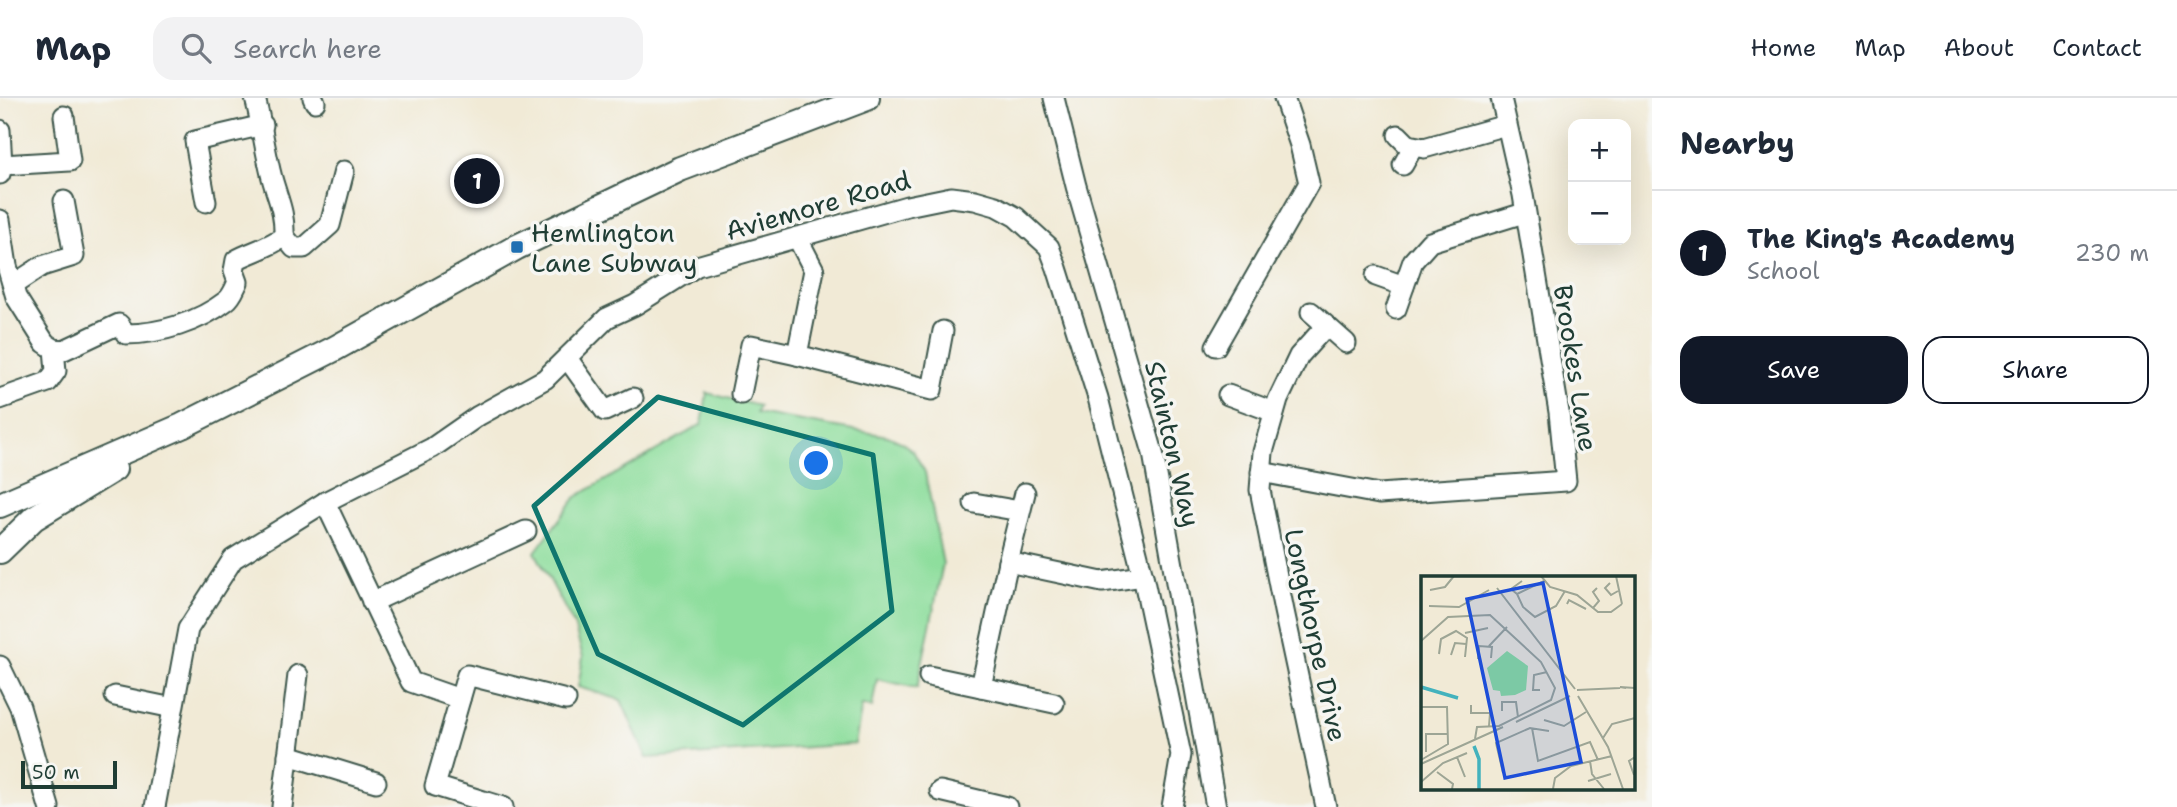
<!DOCTYPE html>
<html lang="en">
<head>
<meta charset="utf-8">
<style>
	body { margin:0; font-family:"Shantell Sans",sans-serif; background:#f2f2f3; color:#1f2937 }
	.controls { position:absolute; right:21px; top:21px; display:grid; overflow:hidden; border-radius:14px; box-shadow:0 7px 28px #0002 }
	.controls button { width:63px; height:63px; display:grid; place-items:center; padding:0; border:0; border-bottom:2px solid #e0e1e3; background:#fff; color:#1f2937; font:35px sans-serif }
	.scale { position:absolute; left:21px; bottom:18px; width:96px; box-sizing:border-box; padding-left:7px; border:4px solid #1f3d34; border-top:0; font-size:19px; line-height:24px; white-space:nowrap; color:#1f3d34; -webkit-text-stroke:5px #f6f6f2; paint-order:stroke }
	.you { position:absolute; left:817px; top:366px; width:24px; height:24px; margin:-18px; border:5px solid #fff; border-radius:50%; background:#1a73e8; box-shadow:0 0 0 10px #1a73e833 }
	.badge { display:grid; place-items:center; width:46px; height:46px; border-radius:50%; background:#111827; color:#fff; font-size:23px; font-weight:700 }
	.pin { position:absolute; translate:-50% -50%; border:4px solid #fff; box-shadow:0 2px 7px #0006 }
	.list { margin:0; padding:0; list-style:none }
	h2 { display:flex; justify-content:space-between; align-items:center; height:91px; margin:0; padding:0 28px; font-size:30px }
	h2 small { font-size:23px; font-weight:400; color:#747a83 }
	.list li { display:grid; grid-template-columns:46px 1fr auto; gap:21px; align-items:center; box-sizing:border-box; height:126px; padding:0 28px; border-top:2px solid #e0e1e3 }
	.list b { display:block; font-size:26px; white-space:nowrap }
	.list p { margin:0; font-size:23px; white-space:nowrap; color:#747a83 }
	.list em { font-size:23px; font-style:normal; color:#747a83 }
	.actions { display:flex; gap:14px; padding:21px 28px }
	.actions a { flex:1; padding:16px 0; border:2px solid #111827; border-radius:21px; text-align:center; font-size:24px; color:#111827 }
	.actions .main { background:#111827; color:#fff }
	.icon { flex:none; width:38px; height:38px; fill:none; stroke:currentColor; stroke-width:2; stroke-linecap:round; stroke-linejoin:round }
	.map { position:relative; flex:none; width:1652px; height:709px; overflow:hidden }
	header { display:flex; align-items:center; gap:42px; box-sizing:border-box; height:98px; padding:0 35px; background:#fff; border-bottom:2px solid #e0e1e3 }
	header strong { font-size:33px }
	nav { display:flex; gap:38px; margin-inline-start:auto; font-size:24px }
	.search { width:490px; height:63px; background:#f2f2f3; display:flex; align-items:center; gap:18px; box-sizing:border-box; padding:0 24px; border-radius:21px; color:#747a83; font-size:26px }
	main { display:flex }
	aside { flex:1; background:#fff }
	.map>svg:first-child { display:block }
	.green { fill:#8ede9d; stroke:#568e68; stroke-width:2 }
	.lines { fill:none; stroke-linecap:round; stroke-linejoin:round }
	.minor-casing { stroke:#3e574c; stroke-width:23 }
	.major-casing { stroke:#3e574c; stroke-width:28 }
	.minor { stroke:#fff; stroke-width:19 }
	.major { stroke:#fff; stroke-width:24 }
	.marked { fill:none; stroke:#0f766e; stroke-width:5; stroke-linejoin:round }
	.poi-dot { fill:#1f6fb2; stroke:#f6f6f2; stroke-width:2.5 }
	.labels { text-anchor:middle; dominant-baseline:central; stroke-width:7; stroke-linejoin:round; paint-order:stroke }
	.street-label { font-size:26px; fill:#1f3d34; stroke:#f6f6f2 }
	.poi-label { font-size:26px; fill:#1f3d34; stroke:#f6f6f2; text-anchor:start }
	.inset-river { fill:none; stroke:#43b2bd; stroke-width:3.5 }
	.inset-road { fill:none; stroke:#9da595; stroke-width:2 }
	.view { fill:#1d4ed8; fill-opacity:0.15; stroke:#1d4ed8; stroke-width:3.5 }
	.inset-edge { fill:none; stroke:#1f3d34; stroke-width:3.5 }
</style>
</head>
<body>
<header>
<strong>Map</strong>
<div class="search"><svg class="icon" aria-label="search" viewBox="0 0 24 24"><circle cx="10" cy="10" r="6"/><path d="M15 15l6 6"/></svg>Search here</div>
<nav><a>Home</a><a>Map</a><a>About</a><a>Contact</a></nav>
</header>
<main>
<div class="map">
<svg width="1652" height="709" viewBox="0 0 1652 709">
	<rect width="100%" height="100%" fill="#f6f6f2"/>
	<filter id="ink" filterUnits="userSpaceOnUse"><feTurbulence type="fractalNoise" baseFrequency=".0143" numOctaves="2"/><feDisplacementMap in="SourceGraphic" scale="14" xChannelSelector="R" yChannelSelector="G"/><feConvolveMatrix kernelMatrix="1 2 1 2 8 2 1 2 1" color-interpolation-filters="sRGB"/></filter>
	<filter id="wash" filterUnits="userSpaceOnUse"><feTurbulence type="fractalNoise" baseFrequency=".00686" numOctaves="4" result="noise"/><feDisplacementMap in="SourceGraphic" scale="28" xChannelSelector="R" yChannelSelector="G"/><feGaussianBlur stdDeviation="1.57" result="paint"/><feColorMatrix in="noise" values="0 0 0 0 0 0 0 0 0 0 0 0 0 0 0 0 0 1.4 0 .05"/><feComposite in="paint" operator="in"/></filter>
	<g filter="url(#wash)">
		<rect width="100%" height="100%" fill="#f1ead6"/>
		<polygon class="green" points="707,295 759,308 756,315 888,338 901,344 913,353 925,374 943,466 917,590 877,581 872,609 862,607 855,646 647,660 621,602 578,589 583,559 574,527 535,454 576,399 702,326"/>
	</g>
	<g filter="url(#ink)">
		<g class="lines">
			<g class="minor-casing">
				<g id="minor">
					<polyline points="313,0 315,4"/>
					<polyline points="1054,0 1076,88 1153,355 1216,709"/>
					<polyline points="0,32 2,67 0,76"/>
					<polyline points="1398,37 1408,47 1424,50 1506,27"/>
					<polyline points="2,67 70,63 64,18"/>
					<polyline points="1403,67 1413,49"/>
					<polyline points="206,104 195,43 263,27"/>
					<path d="M0,122l7,46 9,31 29,46 9,6 10,1 55,-26 7,10c34,0 73,-12 100,-33 6,-4 9,-13 12,-19l-4,-11 2,-11c16,-9 33,-12 48,-24 1,-24 -6,-36 -12,-58 -7,-26 -10,-54 -17,-80"/>
					<polyline points="284,138 294,150 304,150 330,127 344,73"/>
					<polyline points="797,139 814,172 797,257 932,292 943,233"/>
					<polyline points="1376,178 1404,188"/>
					<polyline points="13,187 42,168 74,158 64,103"/>
					<polyline points="1396,211 1413,163 1430,144 1524,115"/>
					<polyline points="1311,214 1346,245"/>
					<polyline points="1326,228 1299,258 1278,302 1263,354 1260,392 1284,513 1326,709"/>
					<polyline points="1216,248 1309,85 1300,47 1284,0"/>
					<polyline points="567,260 605,313 633,300"/>
					<polyline points="741,296 751,247 797,257"/>
					<polyline points="1228,297 1274,314"/>
					<polyline points="0,301 48,284 56,273 54,251"/>
					<polyline points="1261,374 1379,396 1566,383 1559,314 1523,97 1501,0"/>
					<polyline points="325,404 411,584 460,601"/>
					<polyline points="974,405 1020,413"/>
					<polyline points="1008,464 1025,395"/>
					<polyline points="372,504 526,433"/>
					<polyline points="0,568 20,609 49,709"/>
					<polyline points="929,578 981,589"/>
					<polyline points="115,598 173,610"/>
					<polyline points="1054,605 981,589 1008,464 1102,484 1143,478"/>
					<polyline points="288,657 376,684"/>
					<polyline points="940,693 1007,709"/>
					<polyline points="155,709 188,531 233,461 325,404 432,350 478,318 545,281 607,220 635,207 697,168 907,108 951,99 975,102 996,108 1016,119 1049,149 1057,170 1098,300 1143,478 1181,657 1172,709"/>
					<polyline points="282,709 298,577"/>
					<polyline points="503,709 435,688 467,577 566,602"/>
				</g>
			</g>
			<g class="major-casing">
				<g id="major">
					<polyline points="0,407 182,328 334,251 517,149 680,71 867,0"/>
					<polyline points="0,453 34,420 114,371"/>
				</g>
			</g>
			<use href="#minor" class="minor"/>
			<use href="#major" class="major"/>
		</g>
	</g>
	<path class="marked" d="M658,299l215,58 19,156 -149,114 -145,-71 -64,-148z"/>
	<rect class="poi-dot" x="510" y="142" width="14" height="14" rx="3.5"/>
	<g class="labels">
		<g class="street-label">
			<text transform="translate(818 107) rotate(-16)">Aviemore Road</text>
			<text transform="translate(1576 270) rotate(81)">Brookes Lane</text>
			<text transform="translate(1173 346) rotate(77)">Stainton Way</text>
			<text transform="translate(1316 537) rotate(78)">Longthorpe Drive</text>
		</g>
		<g class="poi-label">
			<text x="531" y="134">Hemlington<tspan x="531" dy="30">Lane Subway</tspan></text>
		</g>
	</g>
	<g transform="translate(1421 478)">
		<rect width="214" height="214" fill="#f1ead6"/>
		<path d="M86,75l21,15 -2,24 -11,5 -14,1 -1,-5 -7,-1 -6,-22z" fill="#8ede9d"/>
		<path class="inset-river" d="M0,111l37,11M53,170l5,13v30"/>
		<path class="inset-road" d="M120,0l9,11 27,8 21,17h13l11,-8M195,0l6,28M123,5l-27,13 6,13 12,10 21,-11 9,-15M189,7l-5,5 6,7 7,-4M76,12l78,101M9,14l15,-3 9,-11M96,18l-6,-5 11,-8M146,28l2,-4 17,9M8,30l30,1 30,-17M172,32l6,-7 -6,-9 4,-4M44,57l23,-5M0,65l27,-24 42,-2 51,47 14,26 -4,12 -52,26 -22,1 -2,12M68,70l18,-19M18,78l2,-15 15,-8 11,7 -2,19M30,79l4,-12 11,1M57,83l1,-13 13,1 -1,11M205,112l-6,-1 15,1M119,114h-7l1,-15 13,-3M156,114l43,-2M157,120l30,51 15,42M50,129v8h19l-1,13M0,131h26l1,37 -27,16M81,135v-9h14l2,15M123,144l20,6 22,-14M95,146l54,-26M111,152l6,33 52,-19 8,18M182,162l9,-14 23,-6M5,176v-18h21M36,181l8,20M169,185l2,13 12,15M0,188l82,-37M16,196l16,12 -1,5M82,197l-7,-30 34,-15 19,3M213,199l-5,-14 6,-4M167,205l23,-7M0,206l22,-19 24,-10M132,213l2,-11 16,-12 41,-10"/>
		<path class="view" d="M122,7l38,179 -76,16 -38,-179z"/>
		<rect width="214" height="214" class="inset-edge"/>
	</g>
</svg>
<div class="controls">
<button>+</button>
<button>−</button>
</div>
<div class="scale">50 m</div>
<div class="you"></div>
<div class="pin badge" style="left:477px;top:83px">1</div>
</div>
<aside>
<h2>Nearby<small></small></h2>
<ul class="list">
<li><span class="badge">1</span><div><b>The King's Academy</b><p>School</p></div><em>230 m</em></li>
</ul>
<div class="actions"><a class="main">Save</a><a>Share</a></div>
</aside>
</main>
</body>
</html>
